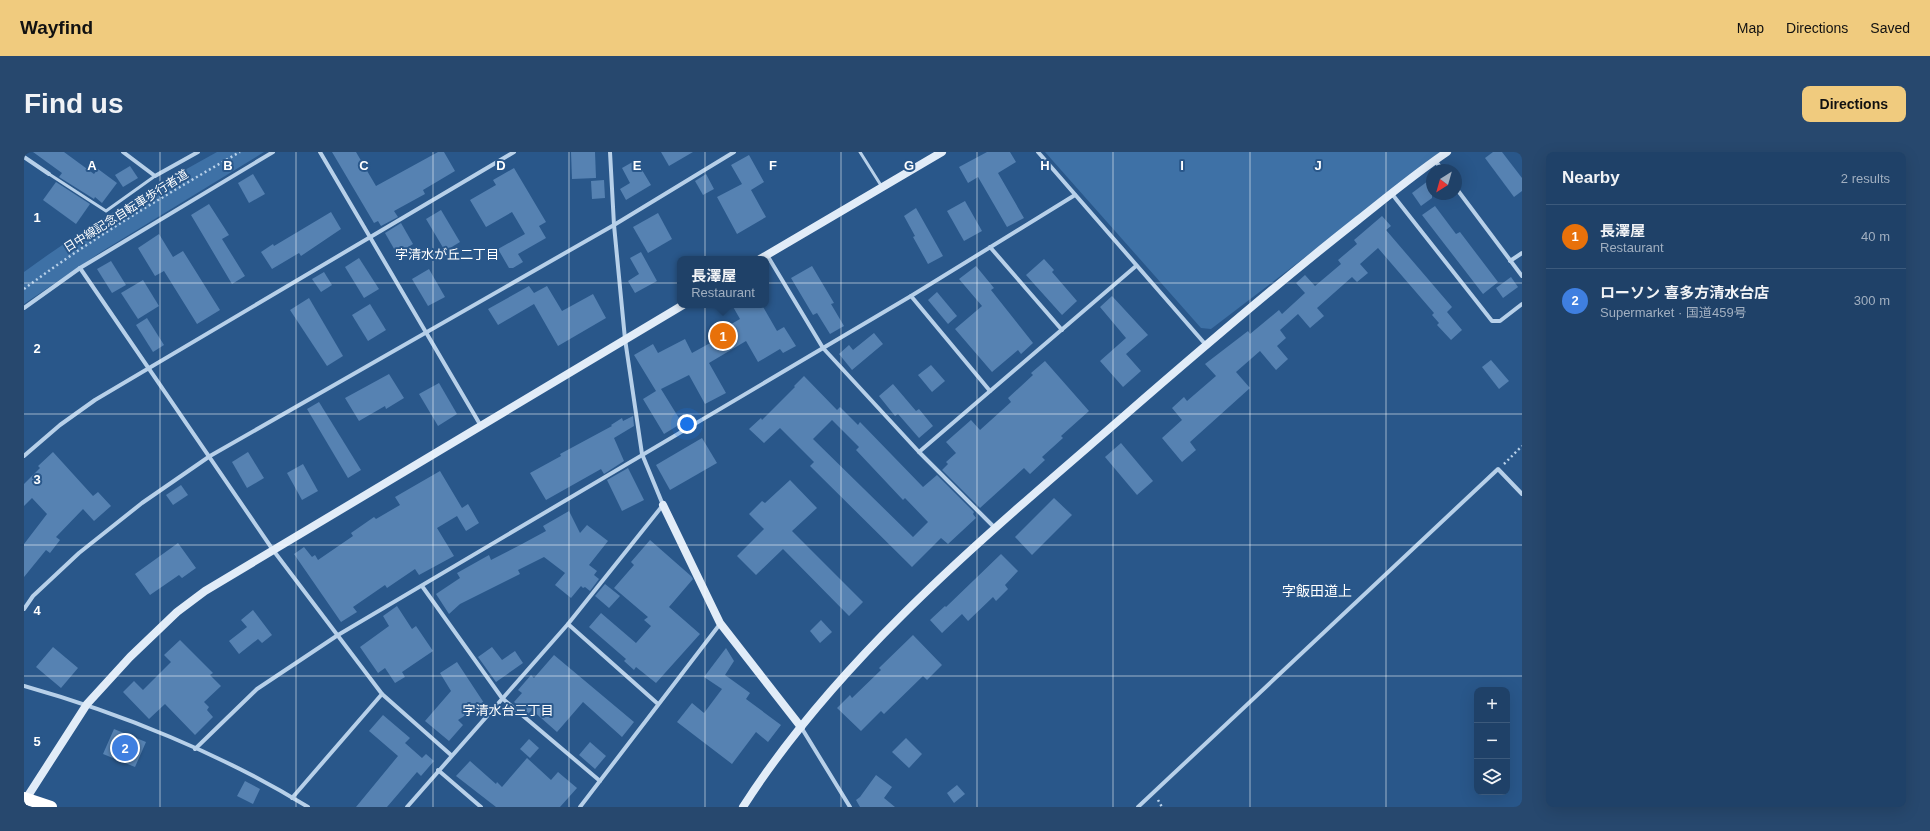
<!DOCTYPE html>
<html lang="en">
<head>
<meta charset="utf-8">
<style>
	body { margin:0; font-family:Arial,"Noto Sans JP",sans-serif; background:#27486e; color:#f1f3f6 }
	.controls { position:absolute; right:12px; bottom:12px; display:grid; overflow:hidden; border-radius:8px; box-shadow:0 4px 16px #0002 }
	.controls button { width:36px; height:36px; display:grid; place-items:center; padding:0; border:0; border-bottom:1px solid #3c5a7c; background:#1f4168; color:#f1f3f6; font:20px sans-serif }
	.compass { position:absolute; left:1402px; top:12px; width:36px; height:36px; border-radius:50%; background:#1f4168; box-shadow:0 4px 16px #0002; rotate:217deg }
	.you { position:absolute; left:663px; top:272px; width:14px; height:14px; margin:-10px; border:3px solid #fff; border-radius:50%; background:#1a73e8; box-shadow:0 0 0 6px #1a73e833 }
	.badge { display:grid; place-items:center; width:26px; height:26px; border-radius:50%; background:#f0cb7e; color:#fff; font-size:13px; font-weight:700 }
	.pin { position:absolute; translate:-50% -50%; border:2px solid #fff; box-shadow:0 1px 4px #0006 }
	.popup { position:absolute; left:653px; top:104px; width:92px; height:52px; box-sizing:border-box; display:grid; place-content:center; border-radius:8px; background:#1f4168; filter:drop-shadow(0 1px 3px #0005); font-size:13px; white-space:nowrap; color:#a1afc0 }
	.popup b { font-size:15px; color:#f1f3f6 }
	.popup::after { content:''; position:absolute; left:50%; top:100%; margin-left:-8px; border:8px solid transparent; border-top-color:#1f4168 }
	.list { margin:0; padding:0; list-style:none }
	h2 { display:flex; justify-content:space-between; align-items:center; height:52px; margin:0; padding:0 16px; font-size:17px }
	h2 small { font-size:13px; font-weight:400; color:#a1afc0 }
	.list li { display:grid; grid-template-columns:26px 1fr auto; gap:12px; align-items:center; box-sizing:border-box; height:64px; padding:0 16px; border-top:1px solid #3c5a7c }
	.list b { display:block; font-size:15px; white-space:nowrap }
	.list p { margin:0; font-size:13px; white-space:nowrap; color:#a1afc0 }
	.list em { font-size:13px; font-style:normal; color:#a1afc0 }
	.icon { flex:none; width:22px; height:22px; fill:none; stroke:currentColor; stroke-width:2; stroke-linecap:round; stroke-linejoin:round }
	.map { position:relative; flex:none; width:1498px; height:655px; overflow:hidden; border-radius:8px }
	header { display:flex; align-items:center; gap:24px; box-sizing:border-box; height:56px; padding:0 20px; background:#f0cb7e; color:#111 }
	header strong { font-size:19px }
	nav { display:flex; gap:22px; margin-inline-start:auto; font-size:14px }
	.intro { display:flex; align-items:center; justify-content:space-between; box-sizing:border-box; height:96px; padding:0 24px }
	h1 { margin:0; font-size:28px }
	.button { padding:10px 18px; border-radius:8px; background:#f0cb7e; color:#111; font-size:14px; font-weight:700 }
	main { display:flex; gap:24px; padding:0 24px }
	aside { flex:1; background:#1f4168; border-radius:8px; box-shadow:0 4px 16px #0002 }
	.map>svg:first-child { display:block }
	.green { fill:#3e71a6 }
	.building { fill:#5682b2; fill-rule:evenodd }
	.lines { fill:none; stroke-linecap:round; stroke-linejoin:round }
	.path { stroke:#b7d0e9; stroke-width:2.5; stroke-dasharray:2 3; stroke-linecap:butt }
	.lane { stroke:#b7d0e9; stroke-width:3 }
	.street { stroke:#b7d0e9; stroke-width:4 }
	.secondary { stroke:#e1ecf8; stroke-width:8 }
	.highway { stroke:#fff; stroke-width:12 }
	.grid { fill:none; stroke:#fff; stroke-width:1; stroke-opacity:0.55 }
	.labels { text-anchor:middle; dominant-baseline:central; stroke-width:4; stroke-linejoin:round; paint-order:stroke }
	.street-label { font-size:12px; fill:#fff; stroke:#29578a }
	.neighbourhood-label { font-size:13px; fill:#fff; stroke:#29578a }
	.quarter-label { font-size:14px; fill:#fff; stroke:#29578a }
	.grid-label { font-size:13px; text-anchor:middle; font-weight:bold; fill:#fff; stroke:#29578a; stroke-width:4; stroke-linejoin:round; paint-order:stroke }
</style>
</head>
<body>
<header>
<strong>Wayfind</strong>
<nav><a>Map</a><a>Directions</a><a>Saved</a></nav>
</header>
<div class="intro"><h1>Find us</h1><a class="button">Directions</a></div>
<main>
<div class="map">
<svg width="1498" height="655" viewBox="0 0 1498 655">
	<rect width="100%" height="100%" fill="#29578a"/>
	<g class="green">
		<path d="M193,0h47l-163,100 -77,52v-32c61,-45 126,-83 193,-120z"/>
		<polygon points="1021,0 1419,0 1187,177 1177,176"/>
	</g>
	<g class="building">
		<polygon points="9,0 40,0 70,22 74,17 93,31 78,51 71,45 70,47 35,25 38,21"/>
		<polygon points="308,0 332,0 352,34 414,0 420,0 431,19 399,38 401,42 370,59 374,65 357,74 354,69 350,71"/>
		<polygon points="547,0 571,0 572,26 548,27"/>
		<polygon points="637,0 669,0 645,14"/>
		<polygon points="963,0 986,0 992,10 974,21 1000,66 983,75 954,25 944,31 935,15"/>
		<polygon points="1469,0 1478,0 1498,26 1498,39 1490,45 1461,6"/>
		<polygon points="725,3 740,30 727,38 742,65 713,82 693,45 718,32 707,13"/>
		<polygon points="612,8 627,33 602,48 596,37 606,31 598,16"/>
		<polygon points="106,14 114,26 99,35 91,23"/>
		<polygon points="490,16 522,70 515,74 522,86 494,102 499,110 489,116 485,116 474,97 501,82 488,60 462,75 446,48 472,33 469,28"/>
		<polygon points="229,22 241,42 225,51 214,31"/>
		<polygon points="682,22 690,37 679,43 671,29"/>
		<polygon points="1408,26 1408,46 1397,54 1388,41"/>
		<polygon points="580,28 581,46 568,47 567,29"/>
		<polygon points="32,30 66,52 52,72 19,48"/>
		<polygon points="941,49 958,79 940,89 923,59"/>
		<polygon points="185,52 205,83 198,87 221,124 208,132 167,63"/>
		<polygon points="1411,54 1432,82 1436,80 1474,130 1459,142 1398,63"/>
		<polygon points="892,56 919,104 904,112 889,85 891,84 880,64"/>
		<polygon points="417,58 436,90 421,99 402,67"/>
		<polygon points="307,60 317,77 277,104 275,101 248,117 237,100 249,92 250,94"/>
		<polygon points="634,61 648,87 624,101 609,75"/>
		<polygon points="1358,64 1367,74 1362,78 1428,155 1423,160 1438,178 1427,188 1413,173 1415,171 1408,163 1410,161 1354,96 1336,112 1344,121 1333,130 1328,125 1293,156 1300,164 1286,176 1274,162 1256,178 1262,186 1253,194 1264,207 1252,218 1236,199 1212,220 1226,236 1166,290 1172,298 1158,310 1138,286 1158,268 1148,256 1160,245 1163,249 1192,224 1181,212 1224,179 1226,182 1255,158 1258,162 1281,141 1272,131 1281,123 1291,134 1317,112 1314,108 1333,92 1330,88"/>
		<polygon points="377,71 389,92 373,102 361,81"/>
		<polygon points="135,82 149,105 159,99 196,158 173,172 140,119 131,124 114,96"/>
		<polygon points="617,100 633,129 611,141 604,129 615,122 606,106"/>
		<polygon points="335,106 355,137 340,146 321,115"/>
		<polygon points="1020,107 1030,118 1028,120 1053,149 1038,163 1002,123"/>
		<polygon points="87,109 102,133 88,141 73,117"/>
		<polygon points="788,114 810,151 807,152 820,174 806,182 793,161 789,163 767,126"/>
		<polygon points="952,114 970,136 967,138 1009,191 997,202 994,198 968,220 931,177 958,154 935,127"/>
		<polygon points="405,117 421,145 404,154 388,127"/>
		<polygon points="300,120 308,133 297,140 288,127"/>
		<polygon points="1487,125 1494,135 1479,146 1472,136"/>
		<polygon points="119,128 135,154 114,167 97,141"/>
		<polygon points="505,134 510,141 523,134 538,159 569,142 582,166 534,194 510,152 474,173 464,157"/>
		<polygon points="913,140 933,164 924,172 904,148"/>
		<polygon points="1088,144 1124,183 1102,202 1117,219 1099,235 1076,209 1102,186 1076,155"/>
		<polygon points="285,146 319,204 303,214 266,158"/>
		<polygon points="346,152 362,178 344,189 328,163"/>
		<polygon points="708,153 738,153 753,179 760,175 772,194 759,201 756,197 734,210 722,189 685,211 702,241 681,252 665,223 637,237 658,271 640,282 619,247 632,239 610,203 629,192 634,201 661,187 668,201 688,190 685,185 716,167"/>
		<polygon points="123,166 140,193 129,200 112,173"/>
		<polygon points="850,181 859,192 828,218 815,202 825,193 829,198"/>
		<polygon points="1467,208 1485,229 1475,237 1458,215"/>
		<polygon points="1021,209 1065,259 1037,284 1039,286 1018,305 1021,308 1006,322 1000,316 956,356 918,318 924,312 922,310 932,301 922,290 947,268 956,278 987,250 984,246 1009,223 1007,221"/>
		<polygon points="907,213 921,229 908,240 894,223"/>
		<polygon points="365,222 380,246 362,257 361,254 335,269 321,246"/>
		<path d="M780,224l33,34 3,-3 18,18 2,-3 63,65 14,-12 37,37 -1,2 3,4 -28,26 -7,-6 -29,29 -102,-101 4,-4 -34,-34 -16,15 -15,-14 12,-11 1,2 33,-33 -1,-1zM808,268l27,27 -3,3 47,50 2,-2 23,24 -15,15 -100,-98z"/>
		<polygon points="415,231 433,262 414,274 395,242"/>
		<polygon points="869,232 892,259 895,257 909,274 895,286 874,262 871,264 855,244"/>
		<polygon points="295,250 337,318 324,326 283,257"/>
		<polygon points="609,264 610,274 590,286 600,309 580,322 577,317 522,348 506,321 537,304 536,302 588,274 587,273 598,266 599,269"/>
		<polygon points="678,286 693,311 646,338 632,313"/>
		<polygon points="1097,291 1129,329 1113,343 1081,305"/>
		<polygon points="29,300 69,344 74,340 87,354 70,369 59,357 32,385 36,388 26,401 22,398 0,425 0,392 23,362 8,346 0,354 0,332 16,316 14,314"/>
		<polygon points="224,300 240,326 223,336 208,310"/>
		<polygon points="279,312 294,339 278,348 263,321"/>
		<polygon points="604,316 620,348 598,359 583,328"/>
		<polygon points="416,319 438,356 444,352 455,371 442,379 433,364 413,376 430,404 395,423 391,417 363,436 361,433 329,455 333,460 317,470 270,402 280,395 288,405 291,403 294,408 329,384 327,381 350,365 352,367 376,353 371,345"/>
		<polygon points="766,328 793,356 768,379 839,450 825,464 759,397 732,423 713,404 740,377 725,362 738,349 741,351"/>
		<polygon points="157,333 164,343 149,353 142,343"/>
		<polygon points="1030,346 1048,363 1008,403 991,385"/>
		<polygon points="545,359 556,381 563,373 584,389 565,413 573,419 570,423 575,427 566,439 561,435 559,436 557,434 547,446 531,433 541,421 520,405 494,418 496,422 436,452 425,462 412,442 436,426 433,421 465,403 467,408 498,392 522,379 519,374"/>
		<polygon points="626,388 667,424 669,427 645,455 676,482 632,531 612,515 610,518 600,509 602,507 565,475 577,461 612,491 627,474 620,468 624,465 590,436 610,413 607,410"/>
		<polygon points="154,391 172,416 158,426 155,423 126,443 111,422"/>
		<polygon points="977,402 994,419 981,433 984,437 972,449 969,445 944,469 938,462 918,481 906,468 921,454 922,455"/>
		<polygon points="581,432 596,444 585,456 571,444"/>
		<polygon points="373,454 388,477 392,474 409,499 378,520 381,525 371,531 361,516 354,521 336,495 365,474 359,464"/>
		<polygon points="229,458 248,483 238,491 234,487 215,502 205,489 223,475 217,468"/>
		<polygon points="797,468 808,480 796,491 786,479"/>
		<polygon points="889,483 918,513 903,528 899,524 860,562 857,559 837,579 813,556 826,543 828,546 857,518 855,516"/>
		<polygon points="156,488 189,521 186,523 197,534 180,550 185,555 183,558 189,565 171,583 141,552 125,567 99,540 110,529 119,538 147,510 140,503"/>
		<polygon points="29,495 54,516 37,536 12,515"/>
		<polygon points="468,495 478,508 491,499 499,511 472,530 454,505"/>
		<polygon points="702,496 710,509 701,523 726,541 722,547 757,573 744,590 732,580 708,612 653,570 668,551 680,561 698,537 680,525"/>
		<polygon points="530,503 610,570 598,585 559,550 533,580 508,558 504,562 490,550 498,541 494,538 507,523 510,526"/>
		<polygon points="433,510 460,551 434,568 439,573 425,589 401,569 427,539 416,521"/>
		<polygon points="359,563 386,586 381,591 398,606 402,602 410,609 397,624 393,620 363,655 332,655 374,604 345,579"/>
		<polygon points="90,577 122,590 111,615 79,602"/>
		<polygon points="882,586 898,602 885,616 868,600"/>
		<polygon points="505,587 515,596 506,606 496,597"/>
		<polygon points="566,590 582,604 571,617 555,603"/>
		<polygon points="503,606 527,628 534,620 553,636 536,655 472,655 432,624 446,609 472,632 473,630 478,635"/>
		<polygon points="852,623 868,635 860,646 871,655 836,655 832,648 836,645"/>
		<polygon points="221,629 236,637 229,652 213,644"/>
		<polygon points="933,633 941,642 930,651 923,641"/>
	</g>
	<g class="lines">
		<g class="path">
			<path d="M0,137c68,-51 143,-95 216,-137"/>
			<polyline points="1480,312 1498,294"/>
			<polyline points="1134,648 1138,655"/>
		</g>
		<g class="lane">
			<polyline points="836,0 858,35"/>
			<polyline points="25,22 82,59 131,24"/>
		</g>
		<g class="street">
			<polyline points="99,0 131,24 174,0"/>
			<polyline points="296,0 457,274"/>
			<polyline points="1014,0 1182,193"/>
			<polyline points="0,5 25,22"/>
			<polyline points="1411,8 1418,18"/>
			<polyline points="1432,36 1498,124"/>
			<polyline points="1368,42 1468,169 1476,169 1498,152"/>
			<polyline points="966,95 1038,178"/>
			<polyline points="743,103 799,196 895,300 971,376"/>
			<polyline points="1486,109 1498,101"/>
			<polyline points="56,116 249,398 358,542 268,646"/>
			<polyline points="887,144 966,239"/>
			<polyline points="0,156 56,116 249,0"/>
			<polyline points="895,300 1112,114"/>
			<polyline points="0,304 36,273 71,248 490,0"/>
			<polyline points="398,434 478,546 576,629"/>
			<polyline points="0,457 9,444 55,401 118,351 186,304 590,73 710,0"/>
			<polyline points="544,472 634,552"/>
			<path d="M0,534c96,27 198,68 284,121"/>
			<polyline points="358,542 427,603"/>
			<polyline points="777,575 826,655"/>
			<polyline points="171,597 233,537 314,483 887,144 1051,43"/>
			<polyline points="414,618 457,655"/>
			<polyline points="383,655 544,472 639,353 618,302 601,187 590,73 586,0"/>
			<polyline points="556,655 696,472"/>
			<polyline points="1114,655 1474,317 1498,342"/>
		</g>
		<g class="secondary">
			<polyline points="736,107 918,0"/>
			<polyline points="639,353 696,471 777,575"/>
			<polyline points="0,650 63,552 106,505 153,460 181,439 659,153"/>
			<path d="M719,655c97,-152 246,-274 381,-391 77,-67 154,-133 234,-196 29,-23 58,-47 89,-68"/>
		</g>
		<polyline class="highway" points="0,646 27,655"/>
	</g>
	<path class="grid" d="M136,0v655M272,0v655M409,0v655M545,0v655M681,0v655M817,0v655M953,0v655M1089,0v655M1226,0v655M1362,0v655M0,131h1498M0,262h1498M0,393h1498M0,524h1498"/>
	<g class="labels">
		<g class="street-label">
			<text transform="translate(102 59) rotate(-32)">日中線記念自転車歩行者道</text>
		</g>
		<g class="neighbourhood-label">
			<text x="423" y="102">字清水が丘二丁目</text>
			<text x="484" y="558">字清水台三丁目</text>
		</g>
		<g class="quarter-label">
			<text x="1293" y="439">字飯田道上</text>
		</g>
	</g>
	<g class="grid-label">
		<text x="68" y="18">A</text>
		<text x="204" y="18">B</text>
		<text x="340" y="18">C</text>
		<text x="477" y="18">D</text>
		<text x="613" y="18">E</text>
		<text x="749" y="18">F</text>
		<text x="885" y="18">G</text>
		<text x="1021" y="18">H</text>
		<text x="1158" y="18">I</text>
		<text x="1294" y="18">J</text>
		<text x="13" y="70">1</text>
		<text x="13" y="201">2</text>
		<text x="13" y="332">3</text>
		<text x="13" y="463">4</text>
		<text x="13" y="594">5</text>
	</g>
</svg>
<div class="controls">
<button>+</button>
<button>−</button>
<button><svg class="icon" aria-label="layers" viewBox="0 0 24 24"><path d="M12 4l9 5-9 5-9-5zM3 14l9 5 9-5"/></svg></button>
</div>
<svg class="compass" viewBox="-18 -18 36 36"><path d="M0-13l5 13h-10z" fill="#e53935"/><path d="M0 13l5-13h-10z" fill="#a1afc0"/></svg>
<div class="you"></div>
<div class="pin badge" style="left:699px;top:184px;background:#e8710a">1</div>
<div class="popup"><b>長澤屋</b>Restaurant</div>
<div class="pin badge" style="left:101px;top:596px;background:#3f7fe0">2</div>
</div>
<aside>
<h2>Nearby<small>2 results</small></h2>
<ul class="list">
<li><span class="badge" style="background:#e8710a">1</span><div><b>長澤屋</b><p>Restaurant</p></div><em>40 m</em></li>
<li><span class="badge" style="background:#3f7fe0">2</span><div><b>ローソン 喜多方清水台店</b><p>Supermarket · 国道459号</p></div><em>300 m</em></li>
</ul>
</aside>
</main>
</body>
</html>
